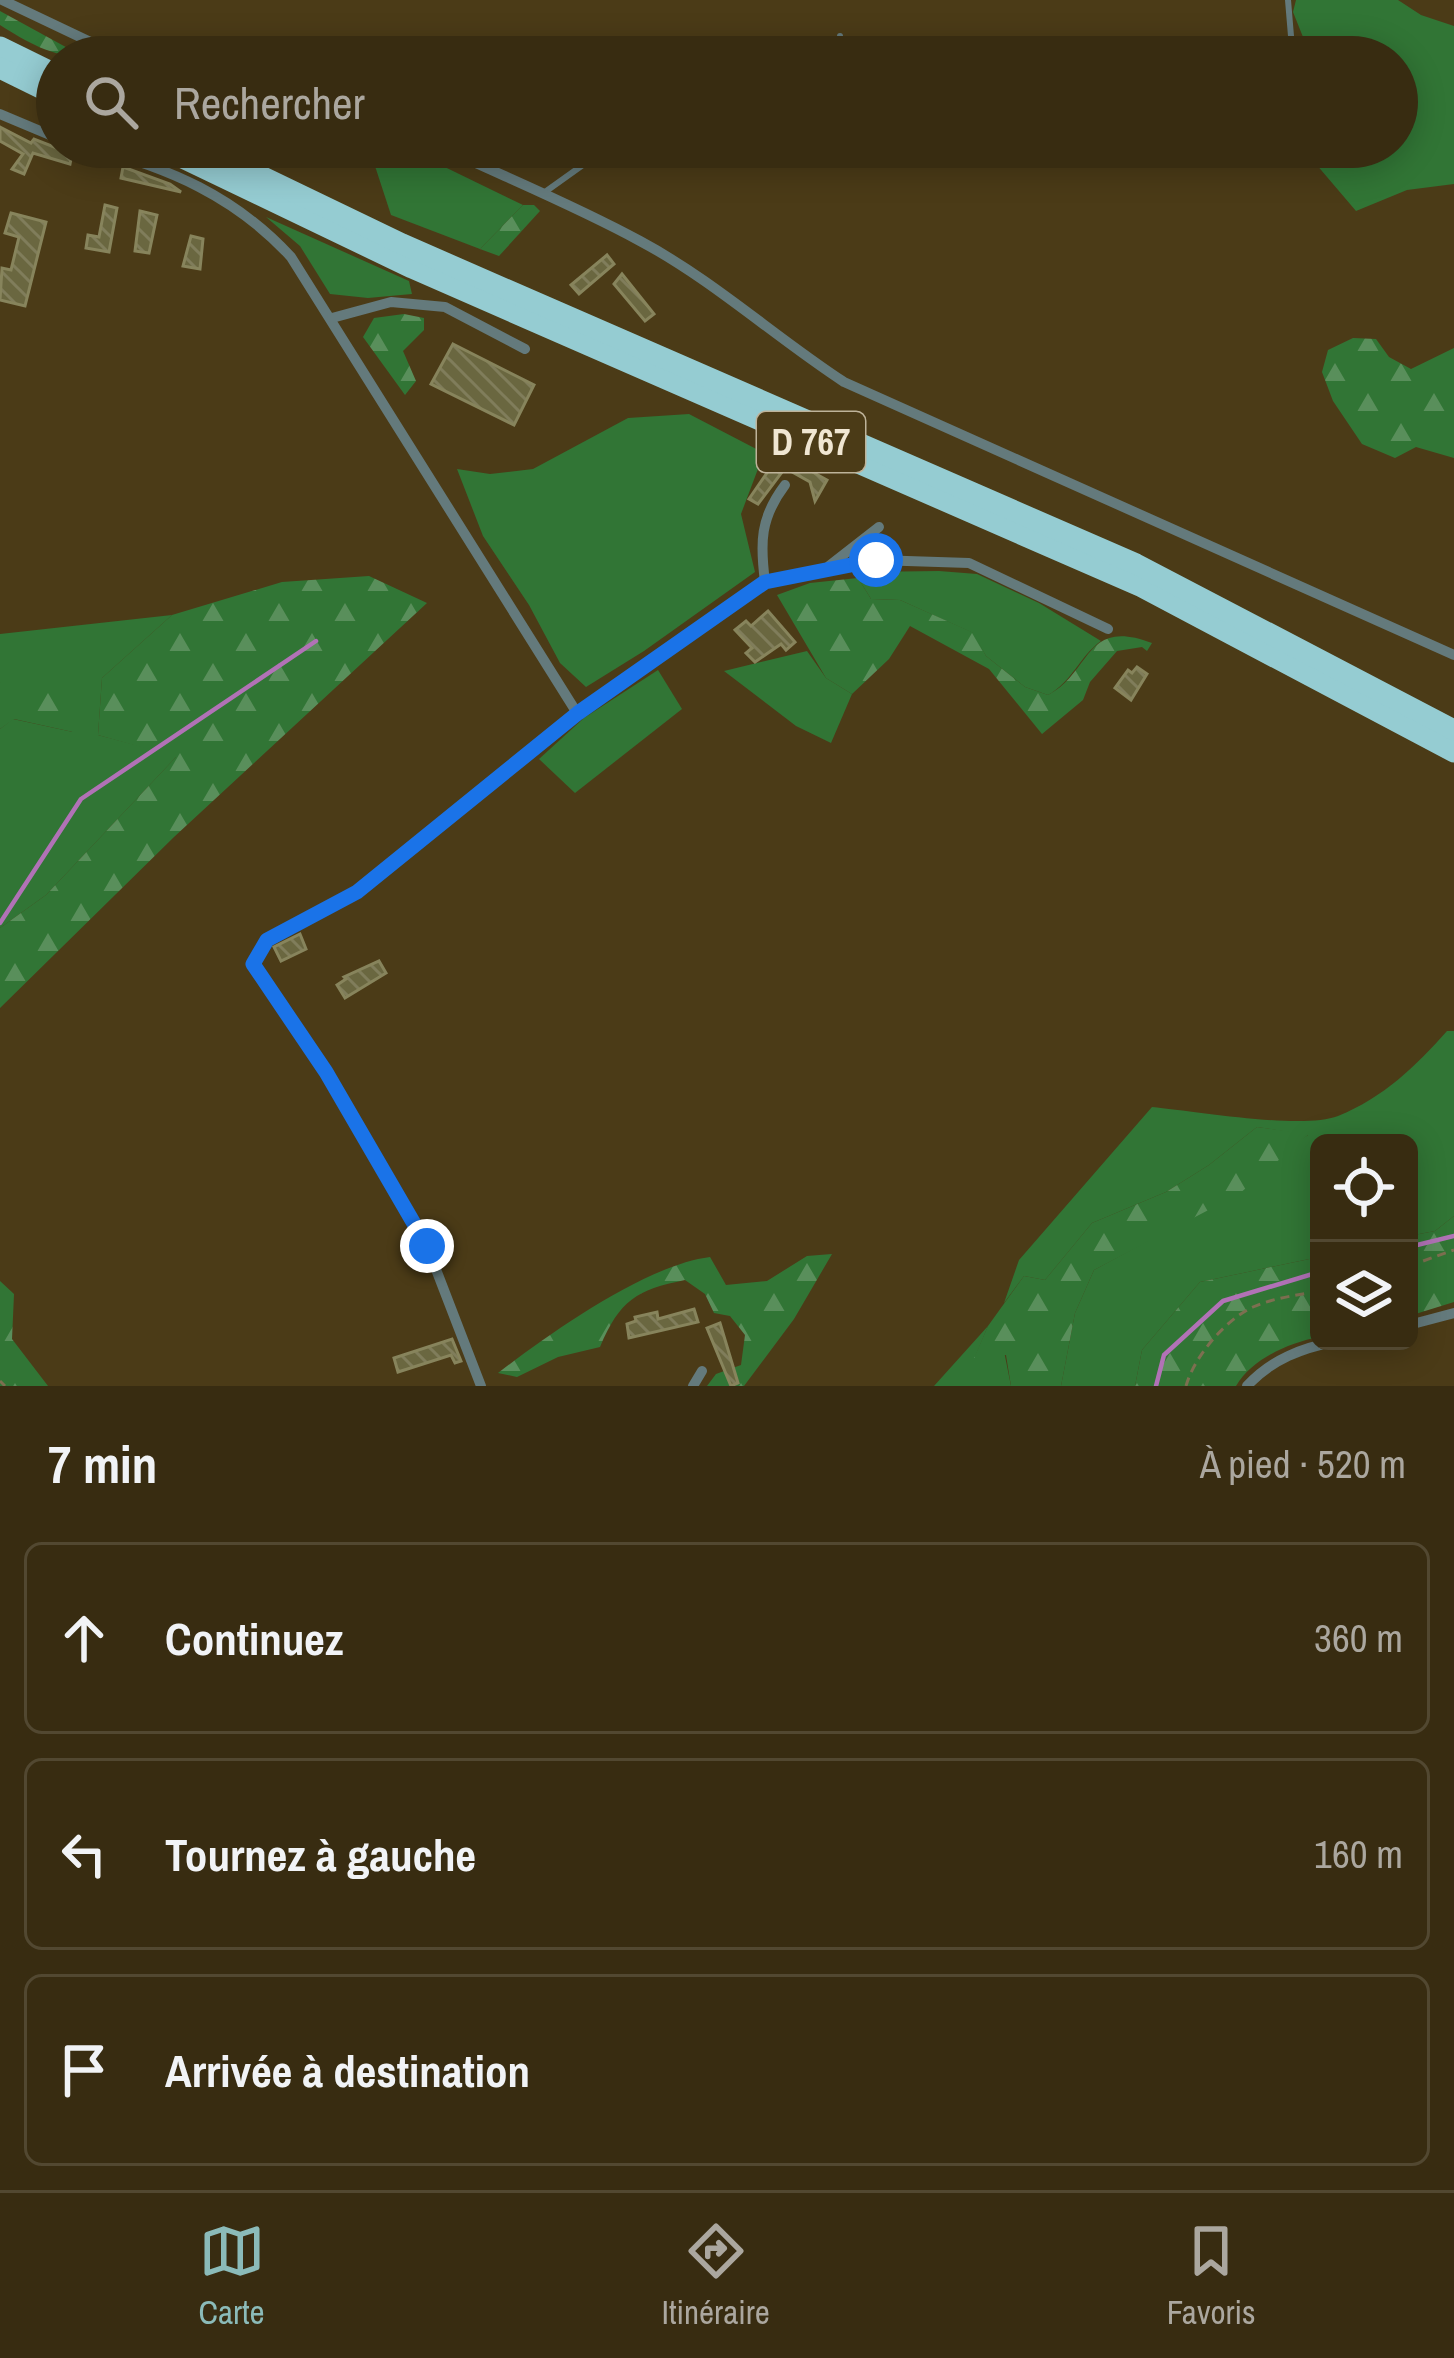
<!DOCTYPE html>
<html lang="fr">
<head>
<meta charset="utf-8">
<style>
	body { margin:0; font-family:"Archivo Narrow",sans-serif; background:#43381f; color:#f1f3f6 }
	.controls { position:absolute; right:36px; bottom:36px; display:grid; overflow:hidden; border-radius:18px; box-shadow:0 6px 30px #0003 }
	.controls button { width:108px; height:108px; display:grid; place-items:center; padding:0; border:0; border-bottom:3px solid #524831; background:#382c11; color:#f1f3f6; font:60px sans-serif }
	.stop { position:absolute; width:36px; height:36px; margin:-27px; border:9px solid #1a73e8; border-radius:50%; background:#fff }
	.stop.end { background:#1a73e8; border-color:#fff; box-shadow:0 3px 12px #0008 }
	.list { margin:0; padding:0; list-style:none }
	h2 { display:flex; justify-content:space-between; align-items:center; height:156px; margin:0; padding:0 48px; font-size:51px }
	h2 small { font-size:39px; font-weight:400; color:#aba79f }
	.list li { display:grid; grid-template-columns:78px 1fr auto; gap:36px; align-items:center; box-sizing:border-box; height:192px; margin:0 24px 24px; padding:0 24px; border:3px solid #524831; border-radius:18px }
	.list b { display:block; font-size:45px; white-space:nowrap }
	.list em { font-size:39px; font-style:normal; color:#aba79f }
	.icon { flex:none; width:66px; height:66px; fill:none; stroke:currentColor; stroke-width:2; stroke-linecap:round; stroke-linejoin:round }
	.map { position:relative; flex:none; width:1454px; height:1386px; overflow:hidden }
	.search { position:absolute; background:#382c11; box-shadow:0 6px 30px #0003; left:36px; right:36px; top:36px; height:132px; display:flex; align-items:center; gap:30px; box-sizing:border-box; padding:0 42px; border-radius:66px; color:#aba79f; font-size:45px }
	.sheet { height:804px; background:#382c11 }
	nav { display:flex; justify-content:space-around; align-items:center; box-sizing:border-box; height:168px; border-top:3px solid #524831; background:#382c11; font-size:33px; color:#aba79f }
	nav a { display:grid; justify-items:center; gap:6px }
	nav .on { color:#8bbbb9 }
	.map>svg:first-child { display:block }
	.green { fill:#317535 }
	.forest { fill:url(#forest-firs) }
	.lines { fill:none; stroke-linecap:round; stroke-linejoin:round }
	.stream { stroke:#b172b6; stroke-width:4.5 }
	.building { fill:url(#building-back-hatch); stroke:#87845c; stroke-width:3 }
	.path { stroke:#7d6f50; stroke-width:3; stroke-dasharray:9 6; stroke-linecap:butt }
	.lane { stroke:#647a7c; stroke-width:6 }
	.street { stroke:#647a7c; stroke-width:10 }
	.highway { stroke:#95ccd2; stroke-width:21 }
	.route { stroke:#1a73e8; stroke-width:15 }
	.labels { text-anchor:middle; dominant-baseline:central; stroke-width:9; stroke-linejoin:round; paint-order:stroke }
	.shield { fill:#4b3b17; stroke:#beb39a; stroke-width:3 }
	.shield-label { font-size:36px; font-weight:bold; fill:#f0e6d2 }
</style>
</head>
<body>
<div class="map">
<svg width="1454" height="1386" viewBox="0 0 1454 1386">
	<defs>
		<pattern id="forest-firs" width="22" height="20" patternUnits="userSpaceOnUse" patternTransform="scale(3)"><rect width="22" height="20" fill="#317535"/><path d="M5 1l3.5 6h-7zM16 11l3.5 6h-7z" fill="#598f5b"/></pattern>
		<pattern id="building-back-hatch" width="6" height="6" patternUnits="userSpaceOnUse" patternTransform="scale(3)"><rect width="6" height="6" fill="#6a6740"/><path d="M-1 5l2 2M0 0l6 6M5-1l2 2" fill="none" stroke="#807d5b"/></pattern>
	</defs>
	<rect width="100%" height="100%" fill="#4b3b17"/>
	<g class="green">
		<polygon points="1296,0 1398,0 1421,15 1454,26 1454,184 1407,190 1356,211 1310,157 1341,151 1341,147 1397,147 1397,57 1311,57 1293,12"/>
		<polygon points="380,147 399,147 416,153 523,205 480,249 391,215 374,163"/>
		<polygon points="266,217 409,281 412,294 368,298 330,294 300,246"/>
		<polygon points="689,414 764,453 741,514 755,572 644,651 586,687 560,663 529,605 483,536 457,469 490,474 533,469 628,418"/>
		<path d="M939,571l38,3 62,29 62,38c-22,16 -29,41 -53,54l-23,-8 -39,-31 -13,-23 -73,-33 -29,-1 -13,-21 5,-6z"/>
		<polygon points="172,615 102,678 98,735 177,756 46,895 0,928 0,729 13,719 73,732 0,682 0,634"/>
		<polygon points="807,651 826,678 852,694 831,743 796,726 724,671"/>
		<polygon points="658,670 682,709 575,793 539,759 584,718"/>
		<path d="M1447,1031h7v185l-19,15 -26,5v-93h-90v114l-119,25 -58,68 -7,36h-74l14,-73 19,-43 61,-33 153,-102 -51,-8 -48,38 -43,27 -74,31 -47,57 -21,-4 -20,27 15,-43 133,-153c42,4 150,23 186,9 45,-18 78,-50 109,-85z"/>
		<polygon points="988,1326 975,1357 1004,1351 1011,1386 934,1386"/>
	</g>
	<g class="forest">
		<path d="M0,11l84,46c-32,0 -57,-15 -84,-32z"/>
		<polygon points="523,205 534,205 540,211 499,256 480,249"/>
		<polygon points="404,314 424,318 424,330 403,351 416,381 405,395 363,337 374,318"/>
		<polygon points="1353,338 1376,339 1389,357 1411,369 1454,348 1454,458 1416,447 1395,458 1362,444 1333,401 1322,372 1328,350"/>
		<polygon points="369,576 427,603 174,837 0,1008 0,928 46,895 176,757 98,735 102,678 172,615 282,582"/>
		<path d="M858,578l13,21 29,1 74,33 12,23 39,31 23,8c44,-23 36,-78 104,-52l-5,8 -5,-4 -25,4 -27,31 -7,18 -41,34 -53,-65 -79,-43 -21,33 -37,35 -26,-16 -49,-83 33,-12z"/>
		<polygon points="0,682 38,685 80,706 73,732 14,719 0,729"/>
		<polygon points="1257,1127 1309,1134 1239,1194 1094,1270 1075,1313 1061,1386 1011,1386 1006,1355 974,1358 988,1326 1024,1276 1045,1280 1092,1223 1166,1192 1209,1165"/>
		<polygon points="1454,1216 1454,1302 1409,1316 1409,1236 1435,1231"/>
		<path d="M832,1254l-38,65 -50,67h-37l9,-12 25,-9 4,-30 -15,-19 -16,-3 -9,-19 -20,-14c-49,10 -65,20 -85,67l-42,10 -41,20 -19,-4c52,-40 148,-108 212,-116l16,28 41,-4 40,-25z"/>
		<path d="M1319,1257v80c-31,6 -67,22 -83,49h-101l7,-36 58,-68z"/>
		<polygon points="0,1281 14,1294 12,1339 48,1386 0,1386"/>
	</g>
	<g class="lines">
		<g class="stream">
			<polyline points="0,923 81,799 316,641"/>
			<polyline points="1409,1247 1454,1236"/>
			<polyline points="1156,1386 1164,1355 1223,1301 1319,1272"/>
		</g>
	</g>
	<g class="building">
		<polygon points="0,127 31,143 34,139 72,154 70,164 33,153 24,174 12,169 23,154 0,141"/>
		<polygon points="123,167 170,184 181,192 121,178"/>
		<polygon points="105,205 117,208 109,252 86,248 88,235 99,237"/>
		<polygon points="140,211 157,215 149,253 135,251"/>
		<polygon points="11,213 46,222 25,306 0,300 2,268 11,270 19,237 5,233"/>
		<polygon points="191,236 203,239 200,269 183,266"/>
		<polygon points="607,255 614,264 579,294 571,285"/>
		<polygon points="622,274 654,314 645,321 614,284"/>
		<polygon points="453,344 534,385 514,425 431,384"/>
		<polygon points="780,454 827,480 815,501 810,482 785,468 758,504 749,499"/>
		<polygon points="768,611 795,642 786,650 781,644 755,662 746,653 752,648 735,630 746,621 751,626"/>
		<polygon points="1137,667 1147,674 1131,700 1115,688 1128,670 1132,673"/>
		<polygon points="300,934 306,949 281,961 274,947"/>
		<polygon points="379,961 386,973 345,998 337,985 346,979 344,977"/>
		<polygon points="694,1309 698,1322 629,1338 627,1324 636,1321 635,1317 657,1312 658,1319"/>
		<polygon points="720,1323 738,1383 731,1386 707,1328"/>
		<polygon points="452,1339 461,1361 455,1363 451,1355 398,1372 394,1358"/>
	</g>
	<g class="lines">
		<g class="path">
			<polyline points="1409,1266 1454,1250"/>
			<polyline points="0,1381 5,1386"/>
			<path d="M1186,1386c8,-29 39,-66 67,-79 20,-9 45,-12 66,-16"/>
		</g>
		<g class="lane">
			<polyline points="840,36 840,57"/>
			<polyline points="1282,57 1292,48 1288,0"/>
			<polyline points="545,192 608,147"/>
		</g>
		<g class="street">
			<polyline points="2,0 122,57"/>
			<polyline points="0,114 57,138"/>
			<path d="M90,147c79,21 145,49 201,110l286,456"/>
			<path d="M441,147c66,31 135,59 199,94 73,39 135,96 204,141l610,273"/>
			<polyline points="332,318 391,302 445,307 525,349"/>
			<polyline points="829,566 879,527"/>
			<path d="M765,582c-5,-39 -5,-64 20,-97"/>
			<polyline points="1409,1325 1454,1313"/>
			<polyline points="481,1386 427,1246 326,1072 253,964 267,940 357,892 577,713 765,582 876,560 969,563 1108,629"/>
			<polyline points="693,1386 702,1371"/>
			<path d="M1247,1386c25,-27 55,-38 90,-45"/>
		</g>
		<g class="highway">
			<polyline points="0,47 57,75"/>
			<polyline points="0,68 57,96"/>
			<polyline points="160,147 412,268 1142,587 1454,752"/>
			<polyline points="201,147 402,244 1136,564 1454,730"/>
		</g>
	</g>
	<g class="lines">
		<polyline class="route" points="427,1246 326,1072 253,964 267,940 357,892 578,713 765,582 876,560"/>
	</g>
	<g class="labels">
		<rect class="shield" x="757" y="412" width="108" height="60" rx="9"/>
		<g class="shield-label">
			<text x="811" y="442">D 767</text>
		</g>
	</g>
</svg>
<div class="controls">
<button><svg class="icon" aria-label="locate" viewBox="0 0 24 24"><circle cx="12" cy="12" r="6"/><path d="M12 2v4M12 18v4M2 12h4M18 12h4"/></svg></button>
<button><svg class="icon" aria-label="layers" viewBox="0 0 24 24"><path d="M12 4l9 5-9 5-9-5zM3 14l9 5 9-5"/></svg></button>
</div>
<div class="stop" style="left:876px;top:560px"></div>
<div class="stop end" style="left:427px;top:1246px"></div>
<div class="search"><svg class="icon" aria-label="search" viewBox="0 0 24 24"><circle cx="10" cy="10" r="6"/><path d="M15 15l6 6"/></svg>Rechercher</div>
</div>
<section class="sheet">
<h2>7 min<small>À pied · 520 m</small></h2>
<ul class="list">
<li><svg class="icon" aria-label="ahead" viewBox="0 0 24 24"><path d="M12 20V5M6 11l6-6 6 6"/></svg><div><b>Continuez</b></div><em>360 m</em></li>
<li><svg class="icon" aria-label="left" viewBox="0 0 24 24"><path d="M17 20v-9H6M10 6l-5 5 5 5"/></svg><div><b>Tournez à gauche</b></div><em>160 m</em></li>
<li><svg class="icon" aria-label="arrive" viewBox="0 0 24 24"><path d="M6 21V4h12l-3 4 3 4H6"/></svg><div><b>Arrivée à destination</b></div></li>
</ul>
</section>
<nav>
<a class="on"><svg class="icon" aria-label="map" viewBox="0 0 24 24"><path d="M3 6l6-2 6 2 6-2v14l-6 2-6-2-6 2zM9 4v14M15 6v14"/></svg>Carte</a>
<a><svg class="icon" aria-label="directions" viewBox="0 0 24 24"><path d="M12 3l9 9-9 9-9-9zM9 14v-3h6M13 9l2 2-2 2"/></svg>Itinéraire</a>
<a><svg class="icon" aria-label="saved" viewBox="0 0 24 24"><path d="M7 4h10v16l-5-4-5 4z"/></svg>Favoris</a>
</nav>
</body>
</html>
